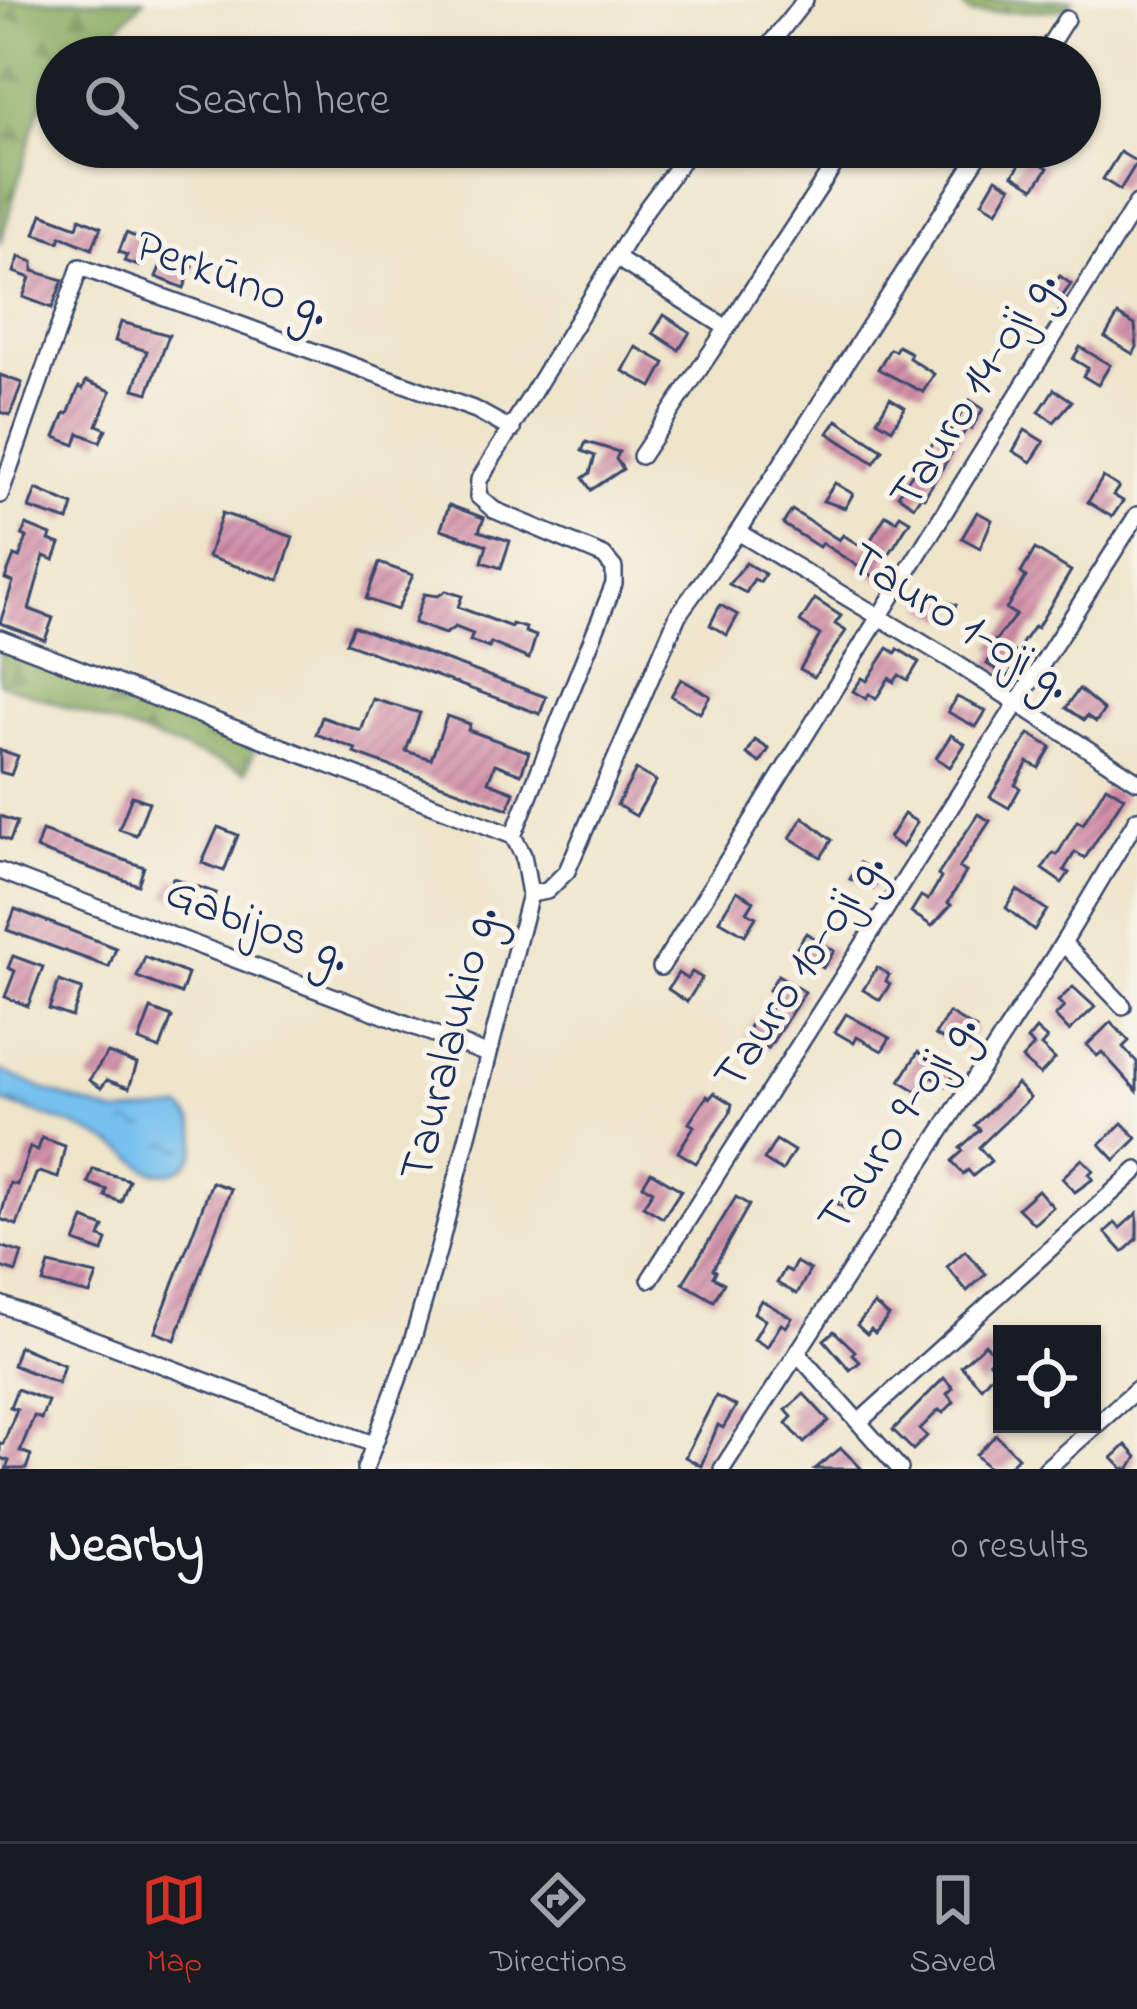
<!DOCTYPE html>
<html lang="en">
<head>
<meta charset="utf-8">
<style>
	body { margin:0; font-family:"Indie Flower",sans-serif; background:#242831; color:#f1f3f6 }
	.controls { position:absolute; right:36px; bottom:36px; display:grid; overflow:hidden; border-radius:0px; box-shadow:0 3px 9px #0004 }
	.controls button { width:108px; height:108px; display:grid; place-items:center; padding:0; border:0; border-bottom:3px solid #363941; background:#171b24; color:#f1f3f6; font:60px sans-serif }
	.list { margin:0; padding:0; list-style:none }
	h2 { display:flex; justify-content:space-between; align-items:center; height:156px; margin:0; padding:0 48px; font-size:51px }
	h2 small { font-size:39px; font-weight:400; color:#9ea1a6 }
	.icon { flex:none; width:66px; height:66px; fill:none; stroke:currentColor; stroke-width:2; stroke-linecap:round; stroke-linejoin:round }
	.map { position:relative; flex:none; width:1137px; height:1469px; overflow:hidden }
	.search { position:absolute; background:#171b24; box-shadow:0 3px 9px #0004; left:36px; right:36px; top:36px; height:132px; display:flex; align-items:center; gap:30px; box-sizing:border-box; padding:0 42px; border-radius:66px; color:#9ea1a6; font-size:45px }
	.sheet { height:372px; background:#171b24 }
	nav { display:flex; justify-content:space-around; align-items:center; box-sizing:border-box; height:168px; border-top:3px solid #363941; background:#171b24; font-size:33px; color:#9ea1a6 }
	nav a { display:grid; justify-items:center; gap:6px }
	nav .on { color:#d93025 }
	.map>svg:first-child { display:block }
	.forest { fill:url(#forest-firs); stroke:#526e60; stroke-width:3 }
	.water { fill:url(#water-ripples); stroke:#4878a6; stroke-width:3 }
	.building { fill:url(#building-hatch) }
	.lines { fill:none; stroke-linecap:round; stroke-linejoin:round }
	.minor-casing { stroke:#3b4a6e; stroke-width:20 }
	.minor { stroke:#fff; stroke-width:15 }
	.labels { text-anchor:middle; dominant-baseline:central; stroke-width:10; stroke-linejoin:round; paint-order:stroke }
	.street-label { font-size:48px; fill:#1b2f5e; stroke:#f7f3e8 }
</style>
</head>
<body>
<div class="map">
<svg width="1137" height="1469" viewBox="0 0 1137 1469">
	<defs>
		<pattern id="forest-firs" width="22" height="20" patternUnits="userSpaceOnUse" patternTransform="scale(3)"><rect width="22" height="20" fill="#8aac62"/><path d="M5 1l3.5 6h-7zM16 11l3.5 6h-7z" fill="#708c54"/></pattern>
		<pattern id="water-ripples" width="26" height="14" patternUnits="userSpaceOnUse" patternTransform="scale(3)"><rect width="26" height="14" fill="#76c1ef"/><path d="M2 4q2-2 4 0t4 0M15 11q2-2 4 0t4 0" fill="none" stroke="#609dc5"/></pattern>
		<pattern id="building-hatch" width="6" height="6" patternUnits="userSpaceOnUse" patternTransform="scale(3)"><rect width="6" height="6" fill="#d28fa8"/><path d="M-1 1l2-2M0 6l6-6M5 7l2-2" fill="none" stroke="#aa758c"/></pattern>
	</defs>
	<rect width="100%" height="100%" fill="#f7f3e8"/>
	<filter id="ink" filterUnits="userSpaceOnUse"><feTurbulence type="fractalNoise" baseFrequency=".00833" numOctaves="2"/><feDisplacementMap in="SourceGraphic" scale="24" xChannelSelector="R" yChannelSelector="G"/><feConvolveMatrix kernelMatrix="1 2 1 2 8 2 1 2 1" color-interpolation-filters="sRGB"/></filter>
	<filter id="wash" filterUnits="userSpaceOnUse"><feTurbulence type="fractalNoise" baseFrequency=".004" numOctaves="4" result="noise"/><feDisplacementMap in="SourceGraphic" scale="48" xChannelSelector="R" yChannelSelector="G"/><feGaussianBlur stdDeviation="2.7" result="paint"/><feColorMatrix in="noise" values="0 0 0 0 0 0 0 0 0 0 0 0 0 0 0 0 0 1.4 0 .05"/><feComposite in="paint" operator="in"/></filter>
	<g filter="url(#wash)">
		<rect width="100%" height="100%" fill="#eee4c9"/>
		<g class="forest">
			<polygon points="0,0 144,0 89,57 57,57 57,90 39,109 0,245"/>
			<polygon points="957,0 1073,0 1064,9 970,14"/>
			<polygon points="0,651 255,749 247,772 0,683"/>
		</g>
		<path class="water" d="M0,1070l50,22 66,22 65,-6c27,20 18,67 -20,65 -14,-1 -22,-12 -32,-19 -39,-27 -85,-38 -129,-53z"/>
		<g id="blocks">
			<g class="building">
				<polygon points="1120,152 1137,162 1120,190 1103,179"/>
				<polygon points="1027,154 1048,168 1034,188 1013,175"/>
				<polygon points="996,178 1011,187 997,211 982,202"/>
				<polygon points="42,214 77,227 80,218 101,227 92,249 61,236 59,242 35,234"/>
				<polygon points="126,233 148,242 139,266 124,261 127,255 119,252"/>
				<polygon points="165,254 193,266 184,288 156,277"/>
				<polygon points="19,257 33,262 33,271 63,280 52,308 23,297 30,278 14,272"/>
				<polygon points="1060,276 1071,284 1057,304 1046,297"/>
				<polygon points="664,315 690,332 679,350 653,333"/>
				<polygon points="1118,315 1135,325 1137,347 1133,354 1105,337"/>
				<polygon points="121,322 169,335 148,393 134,389 147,351 115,341"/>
				<polygon points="898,346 911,353 909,358 934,374 923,392 878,369 890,349 895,351"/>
				<polygon points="636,347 665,363 652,387 623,371"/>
				<polygon points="1080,347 1110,365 1098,385 1083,376 1088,368 1073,359"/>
				<polygon points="0,375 22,383 10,415 0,412"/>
				<polygon points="86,381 111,391 97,425 106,429 100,442 79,433 75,445 55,437 65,413 68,414 79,387 83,389"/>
				<polygon points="1054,389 1072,401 1054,422 1039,412"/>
				<polygon points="890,398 905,407 892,429 877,420"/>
				<polygon points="970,400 983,409 971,429 968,426 924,498 921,496 914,506 898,495 941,431 948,435"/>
				<polygon points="837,420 883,450 874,463 828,433"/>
				<polygon points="1025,430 1044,442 1031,462 1013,451"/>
				<polygon points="586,442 619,452 616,459 623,469 591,490 583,478 590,473 595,456 582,451"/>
				<polygon points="1103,477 1119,487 1113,495 1123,501 1112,517 1088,502"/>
				<polygon points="835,483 853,494 845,508 823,501"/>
				<polygon points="36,489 73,505 68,521 29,508"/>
				<polygon points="449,505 484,518 479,531 510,541 501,568 482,562 487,545 441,529"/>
				<polygon points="792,510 839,540 843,535 865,549 886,515 896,521 900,515 910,521 885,561 890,565 879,580 822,543 819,547 783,524"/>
				<polygon points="977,512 992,520 980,548 962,538"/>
				<polygon points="222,513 293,537 279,580 208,557"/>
				<polygon points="26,525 51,535 49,540 60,544 54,560 44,556 29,609 53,618 45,640 0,623 13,582 5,579 14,556 19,558 27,537 22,535"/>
				<polygon points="1035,549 1071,571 1037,628 1034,626 1012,658 1018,661 1008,677 987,664 995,650 990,647 1016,615 1006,609 1026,577 1021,573"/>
				<polygon points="379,563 413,575 397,610 366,599"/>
				<polygon points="746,563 765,574 760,582 754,579 746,593 729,584"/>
				<polygon points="446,591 462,596 458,607 511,627 512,624 526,628 525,632 536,636 529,659 491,643 489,648 470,641 473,634 455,627 445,634 414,623 424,594 438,596"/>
				<polygon points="932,596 956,605 947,620 925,607"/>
				<polygon points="815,599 841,616 835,624 846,631 814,677 800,669 820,635 800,622"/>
				<polygon points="720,605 738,615 727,635 710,625"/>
				<polygon points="353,626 546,697 540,714 346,643"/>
				<polygon points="888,648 896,653 898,649 919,662 908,680 899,675 894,682 889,678 876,699 869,694 866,699 853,691 862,678 867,681"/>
				<polygon points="681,679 710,696 700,713 671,696"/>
				<polygon points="1079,689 1104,710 1096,722 1087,716 1084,720 1066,708"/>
				<polygon points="957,697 986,711 976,727 948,712"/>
				<polygon points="373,699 420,713 406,751 431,759 447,716 470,724 468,730 529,752 521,774 495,764 488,782 514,792 508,809 354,753 356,749 316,734 322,717 361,731"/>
				<polygon points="1029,734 1051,747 1039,768 1028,762 1015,785 1020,788 1009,808 990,797"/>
				<polygon points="951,735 965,744 950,767 936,758"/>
				<polygon points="755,740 769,749 760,763 747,754"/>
				<polygon points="0,750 18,756 11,775 0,772"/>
				<polygon points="636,770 656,781 636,816 617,805"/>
				<polygon points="1106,786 1124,797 1085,858 1075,852 1064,870 1069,873 1062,883 1042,869 1053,853 1057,855 1077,821 1083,824"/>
				<polygon points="132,796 149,802 136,835 119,829"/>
				<polygon points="904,814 917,822 902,847 889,838"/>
				<polygon points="978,814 990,821 959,868 966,872 948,903 951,905 932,926 911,912 921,896 928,900 941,878 938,875"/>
				<polygon points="0,816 17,822 10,841 0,837"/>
				<polygon points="803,817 832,840 821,857 790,838"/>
				<polygon points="218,827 238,835 224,871 202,863"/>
				<polygon points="42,831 144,867 138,885 36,849"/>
				<polygon points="860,863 875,871 873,875 879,879 873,889 850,879"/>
				<polygon points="173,878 216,893 209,911 166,896"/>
				<polygon points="1017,890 1047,910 1034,930 1006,908"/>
				<polygon points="737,891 754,901 747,912 756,917 745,935 719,920"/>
				<polygon points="15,909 116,948 109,967 7,930"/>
				<polygon points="806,933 834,951 823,968 795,951"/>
				<polygon points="13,956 43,967 28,1006 5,997 15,971 8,968"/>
				<polygon points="145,957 188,974 181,994 137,977"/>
				<polygon points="877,967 889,975 886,981 890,984 880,1000 863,990"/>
				<polygon points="692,972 702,978 687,1002 668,989 678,973 687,979"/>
				<polygon points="778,975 805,992 768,1049 745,1035 754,1019 764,1019 778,996 769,990"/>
				<polygon points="59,981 82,989 72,1017 49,1009"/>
				<polygon points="1073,987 1095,1007 1069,1031 1055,1016 1064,1007 1058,1001"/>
				<polygon points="151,1009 172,1017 160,1049 139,1041"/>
				<polygon points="949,1013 976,1029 963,1051 935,1035"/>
				<polygon points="846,1014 890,1038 882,1051 857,1037 854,1043 835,1032"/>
				<polygon points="1111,1022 1129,1041 1123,1047 1137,1062 1137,1091 1102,1052 1097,1056 1087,1045"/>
				<polygon points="1036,1029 1047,1039 1041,1046 1055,1059 1040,1075 1022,1059 1034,1046 1027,1040"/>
				<polygon points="918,1052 954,1074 947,1086 931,1076 920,1093 900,1081"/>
				<polygon points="108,1053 137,1064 129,1088 107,1080 101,1088 89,1080"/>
				<polygon points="1017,1084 1030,1098 979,1147 991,1161 973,1176 968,1170 963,1174 952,1161 963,1151 960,1148 980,1130 975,1125"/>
				<polygon points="714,1093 732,1104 730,1113 696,1163 678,1152 694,1126 689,1123 707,1096 710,1098"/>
				<polygon points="1122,1123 1137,1138 1115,1160 1100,1144"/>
				<polygon points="42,1138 65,1146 58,1178 40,1172 36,1174 17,1225 0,1219 10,1183 17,1185 30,1147 38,1150"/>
				<polygon points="776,1140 794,1151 782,1171 764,1160"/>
				<polygon points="1082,1159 1093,1170 1089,1174 1093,1179 1075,1192 1062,1178"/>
				<polygon points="93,1169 129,1180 121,1202 105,1196 107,1190 88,1183"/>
				<polygon points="651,1172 681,1190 663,1218 643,1206 653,1191 643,1185"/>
				<polygon points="212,1182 231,1189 175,1340 155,1332"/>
				<polygon points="849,1185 864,1194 852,1213 837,1204"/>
				<polygon points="1038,1190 1053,1207 1034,1224 1018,1208"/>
				<polygon points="736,1197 749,1205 713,1269 716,1271 713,1277 724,1283 714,1301 683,1283"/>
				<polygon points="1137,1213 1137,1239 1123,1252 1105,1232 1115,1223 1120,1228"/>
				<polygon points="84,1219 104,1227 100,1237 107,1240 103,1252 75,1242"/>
				<polygon points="0,1246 22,1253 16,1272 0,1267"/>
				<polygon points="965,1251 986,1274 967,1291 947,1267"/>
				<polygon points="796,1262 810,1270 797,1294 777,1283 785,1269 791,1272"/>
				<polygon points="49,1264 97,1275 90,1294 43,1283"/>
				<polygon points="761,1300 792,1318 786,1327 781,1324 767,1347 754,1339 765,1320 754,1313"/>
				<polygon points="874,1304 889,1316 875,1333 871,1329 867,1334 857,1325"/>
				<polygon points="834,1331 855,1351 852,1354 860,1362 850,1370 824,1340"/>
				<polygon points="985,1344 996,1356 989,1362 996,1370 981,1387 961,1366"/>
				<polygon points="19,1346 64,1365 58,1383 13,1365"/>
				<polygon points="944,1378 953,1388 947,1394 954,1402 943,1413 939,1410 920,1429 927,1436 913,1450 893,1430"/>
				<polygon points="17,1389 48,1401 41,1419 34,1416 20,1451 31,1455 26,1469 6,1469 9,1461 0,1458 0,1443 3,1444 17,1409 10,1407"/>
				<polygon points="804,1394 829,1421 804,1443 786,1423 792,1417 786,1410"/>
				<polygon points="716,1396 736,1406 723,1428 718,1425 701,1466 685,1457"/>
				<polygon points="996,1435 1018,1457 1006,1469 990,1469 976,1455"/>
				<polygon points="1126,1445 1137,1457 1130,1469 1123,1469 1112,1458"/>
				<polygon points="841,1448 862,1469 815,1469"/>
			</g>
		</g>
	</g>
	<g filter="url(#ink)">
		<use href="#blocks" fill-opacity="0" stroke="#3b4a6e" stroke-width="3"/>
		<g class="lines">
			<g class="minor-casing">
				<g id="minor">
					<polyline points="760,57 805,0"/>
					<polyline points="1042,57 1066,19"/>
					<polyline points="616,258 727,328 846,147"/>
					<polyline points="641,456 727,328"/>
					<polyline points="0,495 80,267 476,410 512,430"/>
					<polyline points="738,532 951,660 1137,781"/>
					<polyline points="0,638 513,836"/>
					<polyline points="0,871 487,1054"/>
					<polyline points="530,894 547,891 567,871 678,615 738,532 984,147"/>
					<polyline points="1063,943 1123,1006"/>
					<polyline points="661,967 1137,203"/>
					<polyline points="650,1279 1137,515"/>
					<polyline points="0,1304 373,1444"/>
					<polyline points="798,1354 900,1469"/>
					<polyline points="859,1422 1137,1170"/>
					<polyline points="365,1469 412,1342 439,1248 530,894 523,855 513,836 614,584 614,568 604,556 494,510 478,496 479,480 646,209 692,147"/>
					<polyline points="722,1469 1063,943 1137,819"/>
					<polyline points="1046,1469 1137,1389"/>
				</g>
			</g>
			<use href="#minor" class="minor"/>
		</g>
	</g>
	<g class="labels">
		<g class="street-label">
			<text transform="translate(231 280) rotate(20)">Perkūno g.</text>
			<text transform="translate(975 390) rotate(-58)">Tauro 14-oji g.</text>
			<text transform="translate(959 623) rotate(32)">Tauro 1-oji g.</text>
			<text transform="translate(257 926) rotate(21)">Gabijos g.</text>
			<text transform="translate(801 972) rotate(-57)">Tauro 10-oji g.</text>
			<text transform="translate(451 1044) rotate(-76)">Tauralaukio g.</text>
			<text transform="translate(899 1124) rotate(-57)">Tauro 9-oji g.</text>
		</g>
	</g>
</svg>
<div class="controls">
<button><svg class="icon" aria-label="locate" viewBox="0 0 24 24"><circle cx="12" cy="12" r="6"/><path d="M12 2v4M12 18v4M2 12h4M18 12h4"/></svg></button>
</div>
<div class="search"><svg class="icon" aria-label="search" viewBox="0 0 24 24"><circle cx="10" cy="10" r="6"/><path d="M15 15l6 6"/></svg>Search here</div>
</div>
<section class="sheet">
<h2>Nearby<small>0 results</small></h2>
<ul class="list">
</ul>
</section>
<nav>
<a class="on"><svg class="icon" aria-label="map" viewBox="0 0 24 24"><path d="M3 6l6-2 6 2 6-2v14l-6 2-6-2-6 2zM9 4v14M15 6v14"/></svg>Map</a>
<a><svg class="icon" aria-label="directions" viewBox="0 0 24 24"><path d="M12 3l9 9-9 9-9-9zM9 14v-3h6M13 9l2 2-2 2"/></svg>Directions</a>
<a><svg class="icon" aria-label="saved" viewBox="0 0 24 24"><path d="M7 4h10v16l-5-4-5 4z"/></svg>Saved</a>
</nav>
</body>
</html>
